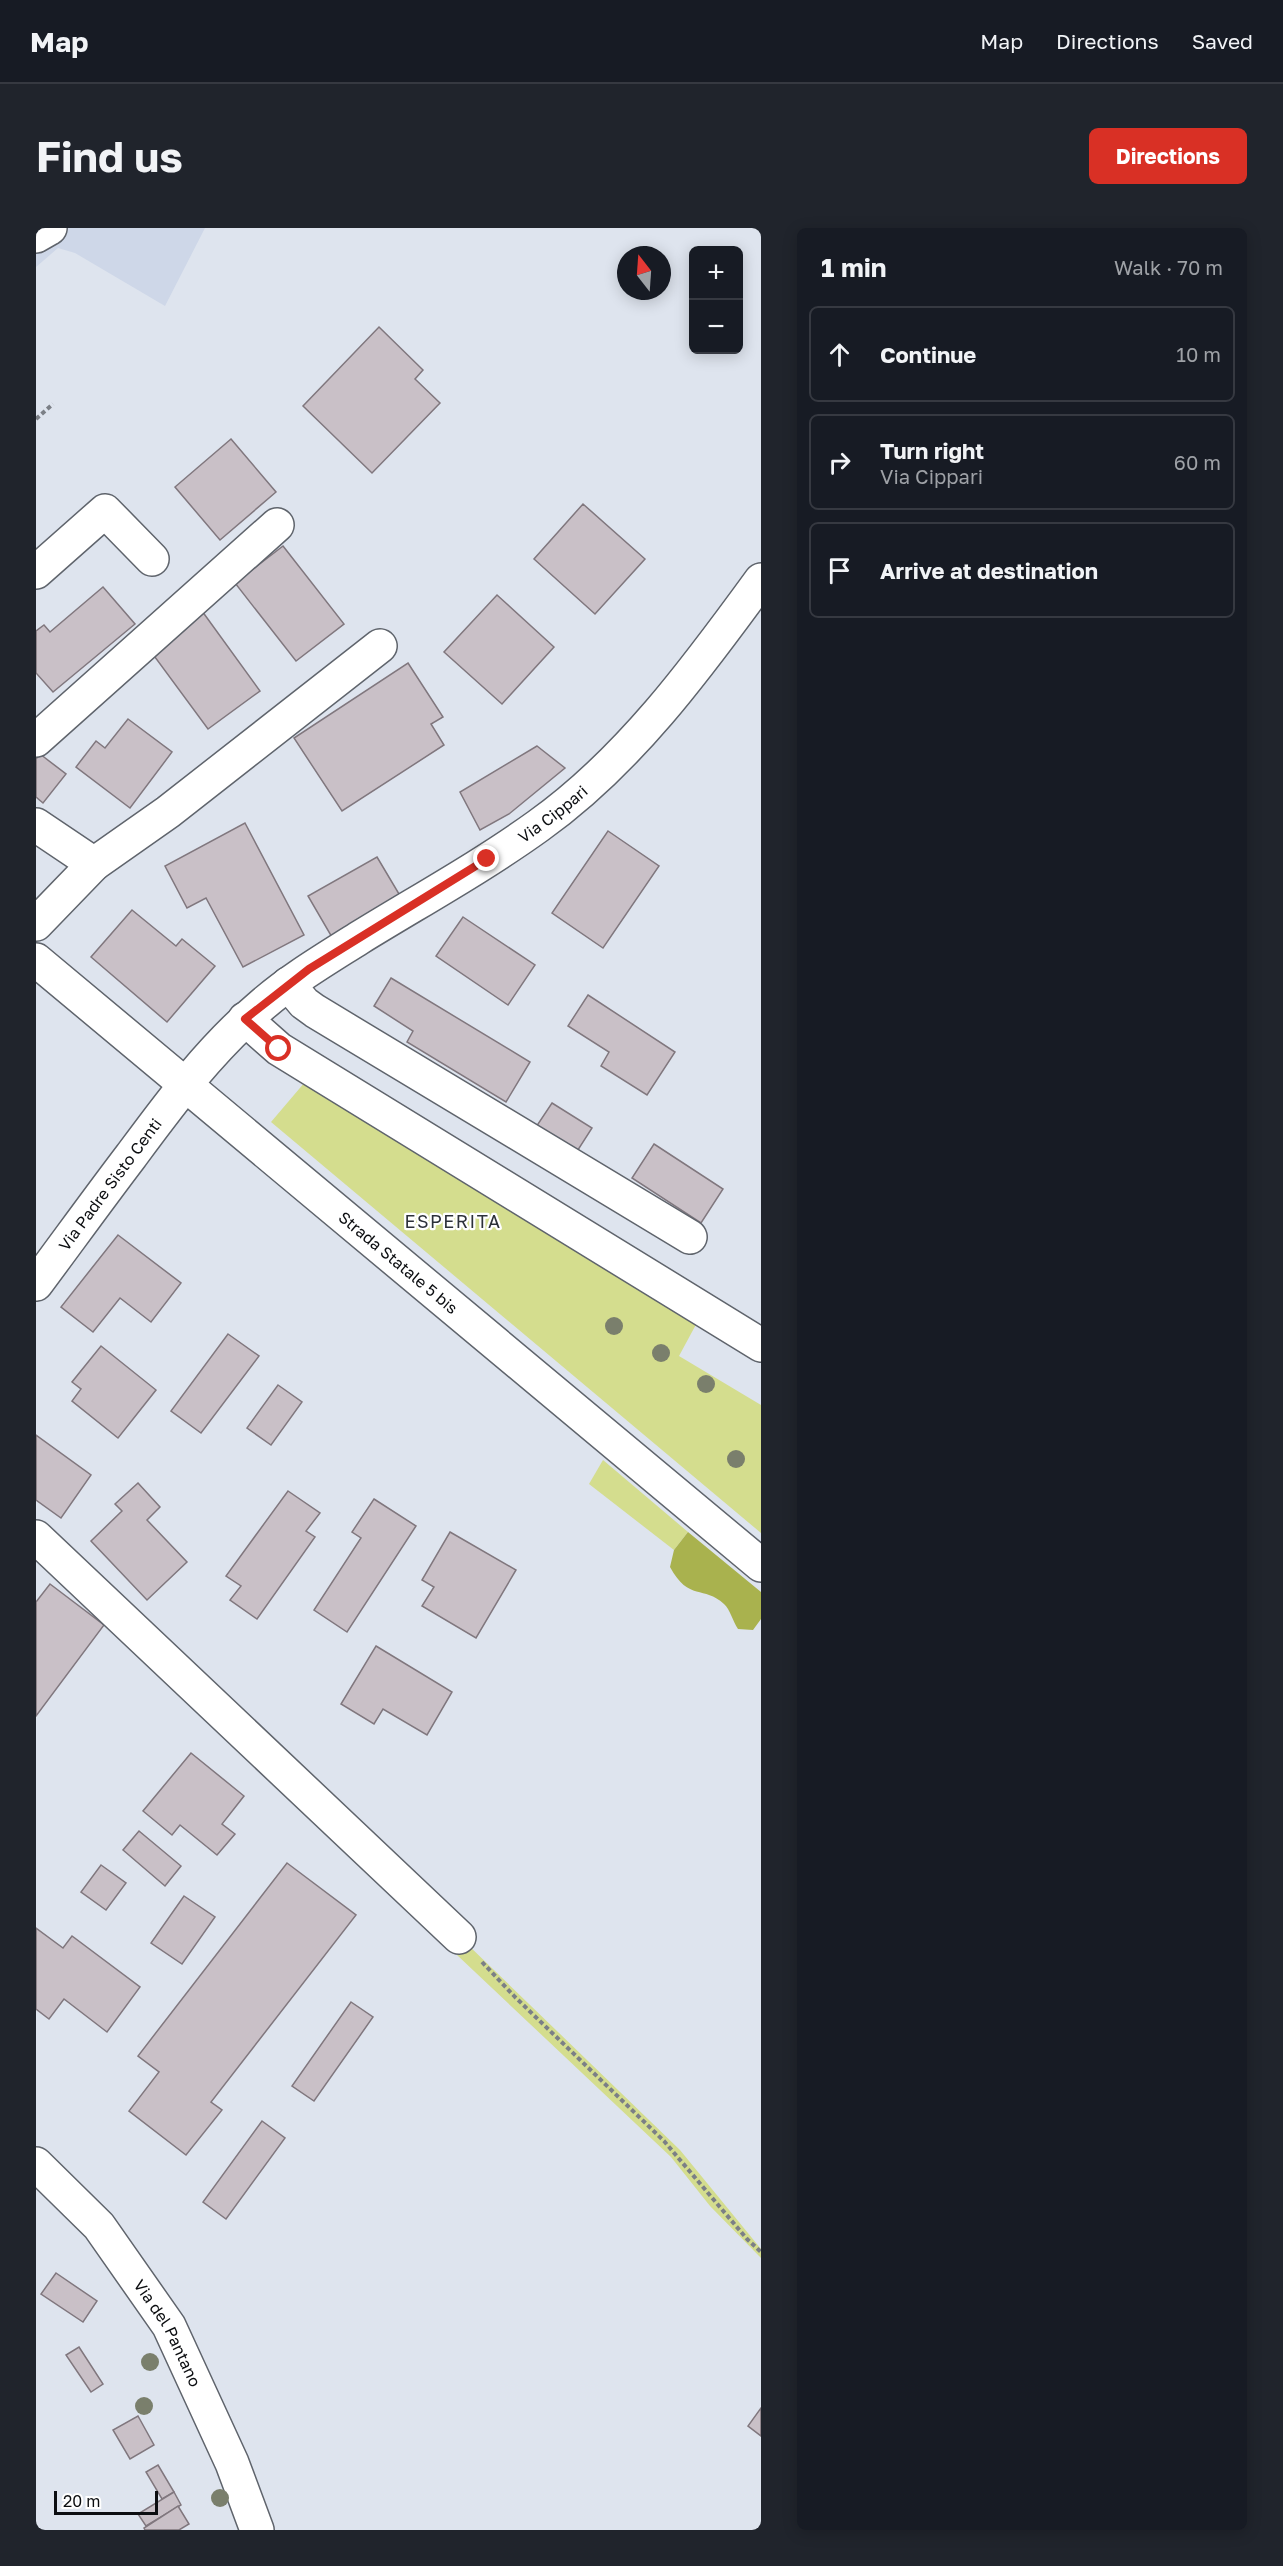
<!DOCTYPE html>
<html lang="en">
<head>
<meta charset="utf-8">
<style>
	body { margin:0; font-family:"Golos Text",sans-serif; background:#20242c; color:#f1f3f6 }
	.controls { position:absolute; right:18px; top:18px; display:grid; overflow:hidden; border-radius:9px; box-shadow:0 3px 15px #0003 }
	.controls button { width:54px; height:54px; display:grid; place-items:center; padding:0; border:0; border-bottom:2px solid #363941; background:#171b24; color:#f1f3f6; font:30px sans-serif }
	.compass { position:absolute; left:581px; top:18px; width:54px; height:54px; border-radius:50%; background:#171b24; box-shadow:0 3px 15px #0003; rotate:343deg }
	.scale { position:absolute; left:18px; bottom:15px; width:104px; box-sizing:border-box; padding-left:6px; border:3px solid #0c0e11; border-top:0; font-size:16px; line-height:21px; white-space:nowrap; color:#0c0e11; -webkit-text-stroke:4px #fff; paint-order:stroke }
	.stop { position:absolute; width:18px; height:18px; margin:-14px; border:4px solid #d93025; border-radius:50%; background:#fff }
	.stop.end { background:#d93025; border-color:#fff; box-shadow:0 2px 6px #0008 }
	.list { margin:0; padding:0; list-style:none }
	h2 { display:flex; justify-content:space-between; align-items:center; height:78px; margin:0; padding:0 24px; font-size:26px }
	h2 small { font-size:20px; font-weight:400; color:#9ea1a6 }
	.list li { display:grid; grid-template-columns:39px 1fr auto; gap:18px; align-items:center; box-sizing:border-box; height:96px; margin:0 12px 12px; padding:0 12px; border:2px solid #363941; border-radius:9px }
	.list b { display:block; font-size:22px; white-space:nowrap }
	.list p { margin:0; font-size:20px; white-space:nowrap; color:#9ea1a6 }
	.list em { font-size:20px; font-style:normal; color:#9ea1a6 }
	.icon { flex:none; width:33px; height:33px; fill:none; stroke:currentColor; stroke-width:2; stroke-linecap:round; stroke-linejoin:round }
	.map { position:relative; flex:none; width:725px; height:2302px; overflow:hidden; border-radius:9px }
	header { display:flex; align-items:center; gap:36px; box-sizing:border-box; height:84px; padding:0 30px; background:#171b24; border-bottom:2px solid #363941 }
	header strong { font-size:28px }
	nav { display:flex; gap:33px; margin-inline-start:auto; font-size:21px }
	.intro { display:flex; align-items:center; justify-content:space-between; box-sizing:border-box; height:144px; padding:0 36px }
	h1 { margin:0; font-size:42px }
	.button { padding:15px 27px; border-radius:9px; background:#d93025; color:#fff; font-size:21px; font-weight:700 }
	main { display:flex; gap:36px; padding:0 36px }
	aside { flex:1; background:#171b24; border-radius:9px; box-shadow:0 3px 15px #0003 }
	.map>svg:first-child { display:block }
	.built { fill:#ced7e8 }
	.green { fill:#d4dd8e }
	.forest { fill:#a9b24e }
	.building { fill:#c9c0c7; stroke:#80777e; stroke-width:1.5 }
	.lines { fill:none; stroke-linecap:round; stroke-linejoin:round }
	.minor-casing { stroke:#5f646c; stroke-width:36 }
	.major-casing { stroke:#5f646c; stroke-width:36 }
	.path { stroke:#7b7f86; stroke-width:4; stroke-dasharray:4.5 3; stroke-linecap:butt }
	.minor { stroke:#fff; stroke-width:33 }
	.major { stroke:#fff; stroke-width:33 }
	.tree { fill:#7a7f6c }
	.route { stroke:#d93025; stroke-width:8 }
	.labels { text-anchor:middle; dominant-baseline:central; stroke-width:4.5; stroke-linejoin:round; paint-order:stroke }
	.street-label { font-size:16px; fill:#0c0e11; stroke:#fff }
	.neighbourhood-label { font-size:18px; letter-spacing:1.5px; fill:#2d3139; stroke:#fff }
</style>
</head>
<body>
<header>
<strong>Map</strong>
<nav><a>Map</a><a>Directions</a><a>Saved</a></nav>
</header>
<div class="intro"><h1>Find us</h1><a class="button">Directions</a></div>
<main>
<div class="map">
<svg width="725" height="2302" viewBox="0 0 725 2302">
	<rect width="100%" height="100%" fill="#dee4ee"/>
	<polygon class="built" points="0,0 169,0 129,78 39,25 22,20 0,39"/>
	<g class="green">
		<polygon points="269,854 663,1091 643,1128 725,1177 725,1305 235,894"/>
		<polygon points="567,1232 652,1304 638,1322 553,1256"/>
		<polygon points="430,1715 644,1922 725,2021 725,2030 674,1978 635,1929 421,1727"/>
	</g>
	<path class="forest" d="M652,1304l73,60v27l-8,11 -15,-1c-5,-7 -8,-20 -14,-25 -20,-19 -35,-2 -54,-37l4,-17z"/>
	<g class="building">
		<polygon points="343,99 387,142 379,151 404,175 336,245 267,178"/>
		<polygon points="195,211 240,264 184,312 139,259"/>
		<polygon points="547,276 609,331 559,386 498,331"/>
		<polygon points="247,318 308,396 260,433 199,355"/>
		<polygon points="67,359 99,396 17,464 0,445 0,403 8,397 14,404"/>
		<polygon points="461,367 518,419 466,476 408,424"/>
		<polygon points="166,383 224,463 172,501 113,421"/>
		<polygon points="372,435 407,489 395,496 408,517 306,583 258,510"/>
		<polygon points="92,491 136,524 94,580 40,539 60,513 69,520"/>
		<polygon points="501,518 529,540 473,586 444,602 424,564"/>
		<polygon points="4,526 30,546 7,575 0,569 0,531"/>
		<polygon points="209,595 268,707 207,739 170,670 151,680 129,638"/>
		<polygon points="572,603 623,638 567,720 516,685"/>
		<polygon points="341,629 366,671 297,711 272,668"/>
		<polygon points="96,682 140,718 146,711 179,738 131,794 55,729"/>
		<polygon points="427,689 499,737 472,777 400,728"/>
		<polygon points="355,750 494,834 470,874 371,814 377,803 338,778"/>
		<polygon points="552,767 639,824 611,867 565,838 573,824 532,798"/>
		<polygon points="516,875 556,900 540,925 500,899"/>
		<polygon points="618,916 687,961 665,995 596,950"/>
		<polygon points="82,1007 145,1055 115,1094 84,1070 57,1104 25,1079"/>
		<polygon points="192,1106 223,1128 165,1205 135,1183"/>
		<polygon points="65,1118 120,1162 82,1210 36,1173 45,1161 36,1154"/>
		<polygon points="242,1157 266,1174 235,1217 211,1200"/>
		<polygon points="0,1207 55,1247 25,1290 0,1272"/>
		<polygon points="102,1255 124,1279 111,1292 151,1334 111,1372 55,1313 86,1283 79,1276"/>
		<polygon points="252,1263 284,1285 270,1303 279,1309 221,1391 194,1372 205,1358 190,1348"/>
		<polygon points="338,1271 380,1298 311,1404 278,1382 325,1310 316,1304"/>
		<polygon points="414,1304 480,1342 440,1410 386,1378 398,1359 386,1352"/>
		<polygon points="14,1356 68,1397 0,1488 0,1374"/>
		<polygon points="340,1418 416,1464 391,1507 347,1481 338,1496 305,1476"/>
		<polygon points="155,1525 208,1568 186,1596 199,1606 181,1627 144,1597 136,1607 107,1583"/>
		<polygon points="103,1603 145,1638 129,1658 87,1622"/>
		<polygon points="251,1635 320,1687 175,1874 186,1882 150,1927 93,1883 123,1844 102,1828"/>
		<polygon points="65,1637 90,1655 70,1682 45,1664"/>
		<polygon points="148,1668 179,1689 146,1736 115,1715"/>
		<polygon points="0,1700 27,1720 36,1708 104,1759 71,1804 28,1771 13,1791 0,1781"/>
		<polygon points="315,1774 337,1789 278,1873 256,1858"/>
		<polygon points="226,1893 249,1910 190,1991 167,1974"/>
		<polygon points="20,2045 61,2073 47,2094 5,2066"/>
		<polygon points="43,2119 67,2156 55,2164 30,2127"/>
		<polygon points="725,2180 725,2208 712,2198"/>
		<polygon points="102,2188 118,2217 94,2231 77,2202"/>
		<polygon points="122,2237 138,2264 126,2271 110,2244"/>
		<polygon points="138,2264 145,2277 110,2298 102,2286"/>
		<polygon points="142,2278 153,2296 143,2302 109,2302 108,2300"/>
	</g>
	<g class="lines">
		<g class="minor-casing">
			<g id="minor">
				<polyline points="0,8 14,0"/>
				<polyline points="0,344 69,283 116,331"/>
				<polyline points="0,512 241,297"/>
				<polyline points="0,597 58,636"/>
				<polyline points="0,696 58,636 132,584 344,418"/>
				<polyline points="252,756 268,775 279,783 654,1009"/>
				<polyline points="209,791 243,821 725,1117"/>
				<path id="s1" d="M0,1056c32,-43 63,-86 95,-128 40,-54 79,-107 131,-151 30,-26 64,-46 97,-67 60,-37 122,-71 179,-112 90,-64 159,-158 223,-246"/>
				<polyline points="0,1309 423,1709"/>
				<path id="s2" d="M0,1936l63,62 70,100 63,137 25,67"/>
			</g>
		</g>
		<g class="major-casing">
			<g id="major">
				<path id="s3" d="M0,732l725,605"/>
			</g>
		</g>
		<g class="path">
			<polyline points="0,191 17,176"/>
			<polyline points="446,1734 479,1769 628,1913 711,2011 725,2024"/>
		</g>
		<use href="#minor" class="minor"/>
		<use href="#major" class="major"/>
	</g>
	<g class="tree">
		<circle cx="578" cy="1098" r="9"/>
		<circle cx="625" cy="1125" r="9"/>
		<circle cx="670" cy="1156" r="9"/>
		<circle cx="700" cy="1231" r="9"/>
		<circle cx="114" cy="2134" r="9"/>
		<circle cx="108" cy="2178" r="9"/>
		<circle cx="184" cy="2270" r="9"/>
	</g>
	<g class="lines">
		<polyline class="route" points="243,821 209,791 273,741 451,631"/>
	</g>
	<g class="labels">
		<g class="street-label">
			<text stroke="none"><textPath href="#s1" startOffset="708">Via Cippari</textPath></text>
			<text stroke="none"><textPath href="#s1" startOffset="124">Via Padre Sisto Centi</textPath></text>
			<text stroke="none"><textPath href="#s3" startOffset="472">Strada Statale 5 bis</textPath></text>
			<text stroke="none"><textPath href="#s2" startOffset="216">Via del Pantano</textPath></text>
		</g>
		<g class="neighbourhood-label">
			<text x="417" y="993">ESPERITA</text>
		</g>
	</g>
</svg>
<div class="controls">
<button>+</button>
<button>−</button>
</div>
<svg class="compass" viewBox="-18 -18 36 36"><path d="M0-13l5 13h-10z" fill="#e53935"/><path d="M0 13l5-13h-10z" fill="#9ea1a6"/></svg>
<div class="scale">20 m</div>
<div class="stop" style="left:243px;top:821px"></div>
<div class="stop end" style="left:451px;top:631px"></div>
</div>
<aside>
<h2>1 min<small>Walk · 70 m</small></h2>
<ul class="list">
<li><svg class="icon" aria-label="ahead" viewBox="0 0 24 24"><path d="M12 20V5M6 11l6-6 6 6"/></svg><div><b>Continue</b></div><em>10 m</em></li>
<li><svg class="icon" aria-label="right" viewBox="0 0 24 24"><path d="M7 20v-9h11M14 6l5 5-5 5"/></svg><div><b>Turn right</b><p>Via Cippari</p></div><em>60 m</em></li>
<li><svg class="icon" aria-label="arrive" viewBox="0 0 24 24"><path d="M6 21V4h12l-3 4 3 4H6"/></svg><div><b>Arrive at destination</b></div></li>
</ul>
</aside>
</main>
</body>
</html>
